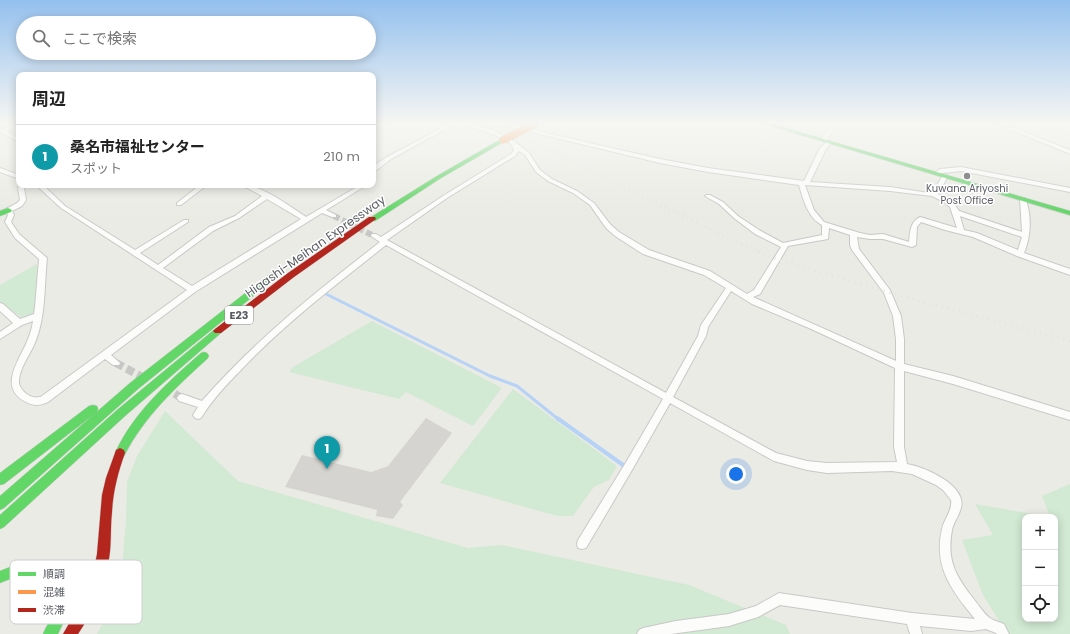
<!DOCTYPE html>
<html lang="ja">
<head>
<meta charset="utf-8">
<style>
	body { margin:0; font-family:Poppins,"Noto Sans JP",sans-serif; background:#f2f2f2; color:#222 }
	.controls { position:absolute; right:12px; bottom:12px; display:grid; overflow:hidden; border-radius:8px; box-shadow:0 2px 10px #0003 }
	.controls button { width:36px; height:36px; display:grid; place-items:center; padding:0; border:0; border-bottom:1px solid #e0e0e0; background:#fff; color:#222; font:20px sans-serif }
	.you { position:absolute; left:736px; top:474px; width:14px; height:14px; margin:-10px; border:3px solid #fff; border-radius:50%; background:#1a73e8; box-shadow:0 0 0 6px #1a73e833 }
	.badge { display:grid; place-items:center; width:26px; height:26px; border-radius:50%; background:#8d8f91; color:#fff; font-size:13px; font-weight:700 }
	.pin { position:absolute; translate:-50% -33px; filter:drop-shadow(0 1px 2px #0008) }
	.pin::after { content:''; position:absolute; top:21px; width:14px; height:12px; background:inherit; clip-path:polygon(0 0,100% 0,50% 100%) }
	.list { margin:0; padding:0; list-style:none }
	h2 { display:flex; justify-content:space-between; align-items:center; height:52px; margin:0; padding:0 16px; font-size:17px }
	h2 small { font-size:13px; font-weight:400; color:#767676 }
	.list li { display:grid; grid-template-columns:26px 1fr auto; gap:12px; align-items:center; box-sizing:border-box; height:64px; padding:0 16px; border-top:1px solid #e0e0e0 }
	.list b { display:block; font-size:15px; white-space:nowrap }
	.list p { margin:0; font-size:13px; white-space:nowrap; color:#767676 }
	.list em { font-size:13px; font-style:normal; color:#767676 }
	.icon { flex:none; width:22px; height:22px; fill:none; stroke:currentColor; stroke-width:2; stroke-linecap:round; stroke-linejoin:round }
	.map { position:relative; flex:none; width:1070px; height:634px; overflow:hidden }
	.search { position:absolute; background:#fff; box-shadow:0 2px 10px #0003; left:16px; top:16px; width:360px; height:44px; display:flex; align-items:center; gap:10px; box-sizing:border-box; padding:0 14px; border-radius:22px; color:#767676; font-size:15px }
	.panel { position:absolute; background:#fff; box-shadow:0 2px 10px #0003; left:16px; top:72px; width:360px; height:116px; border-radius:8px }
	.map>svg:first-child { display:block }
	.green { fill:#d2e9d3 }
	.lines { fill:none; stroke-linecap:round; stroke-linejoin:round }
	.stream-far1 { stroke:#b7d2f7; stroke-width:3 }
	.stream { stroke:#b7d2f7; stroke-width:4 }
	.building { fill:#d5d4d0 }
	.street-tunnel-far1 { stroke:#c7c8c5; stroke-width:6; stroke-dasharray:6 3; stroke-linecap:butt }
	.street-tunnel { stroke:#c7c8c5; stroke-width:8; stroke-dasharray:8 4; stroke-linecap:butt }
	.street-casing { stroke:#c8c9c7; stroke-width:2 }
	.fast-casing { stroke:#c6c7c6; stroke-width:1 }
	.jam-casing { stroke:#c6c7c6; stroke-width:1 }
	.street { fill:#fcfcfb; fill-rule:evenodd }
	.fast { fill:#63d668; fill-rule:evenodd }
	.jam { fill:#b3261e; fill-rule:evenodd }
	.rail-far1 { stroke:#e3e3e2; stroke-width:2.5; stroke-dasharray:1 4; stroke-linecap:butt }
	.rail { stroke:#e3e3e2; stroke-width:3; stroke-dasharray:1 5; stroke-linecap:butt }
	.slow-bridge-casing { stroke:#c3bb92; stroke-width:8; stroke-linecap:butt }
	.slow-bridge { stroke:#ff974d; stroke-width:7 }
	.poi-dot { fill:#8d8f91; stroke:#fff; stroke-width:1.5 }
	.labels { text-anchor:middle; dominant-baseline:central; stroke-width:3; stroke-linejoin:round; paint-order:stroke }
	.far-poi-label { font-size:10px; fill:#5b5d64; stroke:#fff }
	.shield { fill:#fff; stroke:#8c8e92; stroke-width:1 }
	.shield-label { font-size:11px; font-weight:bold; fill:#5b5d64 }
	.street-label { font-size:12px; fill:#5b5d64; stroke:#fff }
	.key { fill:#fff; stroke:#ceced0; stroke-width:1 }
	.key-label { font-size:11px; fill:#5b5d64 }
</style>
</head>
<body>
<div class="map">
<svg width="1070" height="634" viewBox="0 0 1070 634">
	<rect width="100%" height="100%" fill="#ebebe5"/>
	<g class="green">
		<polygon points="37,264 35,313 21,317 0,302 0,285"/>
		<polygon points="372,321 502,388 473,426 406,392 399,399 289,372 293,367"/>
		<polygon points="513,389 617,466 609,480 594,487 573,516 557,516 440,483"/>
		<polygon points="165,411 238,481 468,548 502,545 689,585 786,625 790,634 97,634 120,593 126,521 127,482 137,456"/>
		<polygon points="1070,484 1070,634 1007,634 983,595 962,540 993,535 975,504 1050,517 1025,517 1025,619 1055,619 1055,517 1050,517 1042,496"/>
	</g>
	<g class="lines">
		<polyline class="stream-far1" points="326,294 490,376 517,386 558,419"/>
		<polyline class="stream" points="557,418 623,465"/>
	</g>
	<polygon class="building" points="426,418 452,433 400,502 403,505 393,519 376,516 377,510 285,487 302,455 371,472 388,466"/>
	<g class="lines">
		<polyline class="street-tunnel-far1" points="334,216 374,236"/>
		<g class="street-tunnel">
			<polyline points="116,363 146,379"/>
			<polyline points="164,388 182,398"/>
		</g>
		<g class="street-casing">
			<g id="street">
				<polygon points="13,124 19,124 19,125 7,131 19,138 19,142 0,132 0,127 3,129"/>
				<polygon points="449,124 455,124 391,159 373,173 373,166 387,157"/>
				<path d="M464,124h8l23,7 19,10 15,12 11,17 12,9 25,12 17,12 16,21 9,8 30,18 61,21 37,23 7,-4 27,-43 -26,-13 -21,-16 -15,-14 -14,-8 1,-1h4l13,7 15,14 21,14 24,13 39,-8v-10c-14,-7 -19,-26 -23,-40l-91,-13 -48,-9 -162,-39h9l153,35 48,9 96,13 16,-33 9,-8 3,2 -6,7 -16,33 80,5 39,6 4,-1 10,-17 2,-1 3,2 -10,18 15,8 6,9 63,21 -2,-33 1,-1h4c7,16 6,39 -1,55l46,16v6l-53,-19 -44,-19 -28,-7 -24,-8 -4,5 -1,18 -4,2 -29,-8h-13l-13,-2 2,12 31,41 11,26 3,23v25l49,12 117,36v8l-117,-36 -49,-13v76l3,17c17,3 49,17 54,35 3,11 -7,21 -9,31 -6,32 5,48 24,72 4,5 9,13 14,16 4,3 10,4 14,6l5,10h-12l-1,-1 -10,-4 -15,2 -51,-5 2,8h-12l-3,-10 -127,-19 -22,12 -29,9 -58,8h-34l2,-4 4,-2 33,-7 53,-7 27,-8 23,-13 133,20 63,6c-23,-28 -42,-52 -33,-90 2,-10 11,-19 9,-29l-8,-10 -7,-5 -24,-11 -20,-3 -65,2 -20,-3 -33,-9 -104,-58 -38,67 -46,78 -4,1 -4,-1 -1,-4 1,-4 47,-76 38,-65 -277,-154c-50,40 -102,79 -146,126 -14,14 -28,29 -39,47l-3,1 -3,-1 -2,-3 5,-8 -19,-6 -2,-3 2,-3 3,-1 20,7c53,-61 115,-110 178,-159l-9,-6 1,-2h4l5,3 62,-41 68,-42 3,-4c-4,-15 -39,-19 -50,-26zM519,151l6,4 11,17 12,9 25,12 17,12 16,23 9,8 28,18 61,21 22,13 -25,37 -3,11 -32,57 -279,-153 60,-42 68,-42zM805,185l85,6 42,5 12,6 6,5 7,21 -37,-11c-10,5 -10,15 -11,25l-26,-8 -13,1 -10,-2 -36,-11 -10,-12zM960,216l62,21 -4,13 -41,-17 -13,-3zM829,228l21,7v10l2,5 32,43 9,23 3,23v22l-143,-64 7,-3 28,-48 40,-7zM731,291l21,13 57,24 86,40 -1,79 3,15 -70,1 -20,-2 -31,-8 -103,-56 33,-61 2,-9z"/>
				<polygon points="831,124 837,124 826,141 822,141 821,140"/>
				<polygon points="997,124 1004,124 1070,150 1070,154"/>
				<polygon points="961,167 1070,188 1070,192 961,171 942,173 937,175 934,173 940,169"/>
				<polygon points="0,168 19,175 19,179 0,172"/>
				<path d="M19,185h6l-1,3 2,12 -4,6 -10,5 2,4 -3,7 8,12 28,24c-3,30 -1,60 -13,87 -5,11 -16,26 -15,38 2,9 14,18 23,13l145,-106 -126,-82 -25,-23h7l22,21 70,44 49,-30h4v2l-48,31 18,12 51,-38 26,-11 27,-20 -20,-11c20,0 47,21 64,32l54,-32h7l-41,25 10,5v2h-4l-10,-4 -127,79 -84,63 9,8 -1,2h-6l-8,-6 -57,43c-8,4 -16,4 -24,-1 -24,-14 -7,-38 2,-57 3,-7 6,-15 7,-23l-11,4 -22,14v-7l13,-9 -13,-12v-8l3,1 17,15 14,-5 1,-7 4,-48 -24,-21 -10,-16 3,-7 -3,-5 1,-1 11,-6 3,-3 -2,-12zM267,199l34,20 -109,67 -29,-18 50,-37 26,-13z"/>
				<polygon points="200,185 207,185 181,205 177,205 177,203"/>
			</g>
		</g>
		<g class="fast-casing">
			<g id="fast">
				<polygon points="764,124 772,124 1070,211 1070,215"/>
				<polygon points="503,138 506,140 505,141 441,178 375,221 369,221 368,219 437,176"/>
				<polygon points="8,208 12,210 11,212 0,216 0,211"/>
				<polygon points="274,272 277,273 278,275 277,277 138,389 4,508 0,510 0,496 130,383 271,273"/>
				<polygon points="218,328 221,329 223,331 221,333 125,416 4,527 0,529 0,515 117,410 215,329"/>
				<path d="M204,352l3,1 2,3 -2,3c-32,29 -63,58 -83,97l-4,2 -4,-2 -1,-3c19,-41 52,-70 86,-100z"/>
				<polygon points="93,405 97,406 98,409 97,412 4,484 0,485 0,473 89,406"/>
				<path d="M31,562c47,1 44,41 27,72h-15c4,-10 11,-18 13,-28 2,-9 2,-17 -4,-24 -13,-16 -37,-5 -52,1v-12l18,-7z"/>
			</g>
		</g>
		<g class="jam-casing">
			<g id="jam">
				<polygon points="369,217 375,217 376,219 294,277 221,333 215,333 213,331 215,329 288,273"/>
				<path d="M120,448l4,2 1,3c-7,19 -12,39 -13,59 -2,18 0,35 -4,52 -4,25 -16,49 -30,70h-15l22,-38 8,-22 4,-20 5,-59 4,-17 9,-25 1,-3z"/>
			</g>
		</g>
		<use href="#street" class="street"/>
		<use href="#fast" class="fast"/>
		<use href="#jam" class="jam"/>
		<polyline class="rail-far1" points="483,124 523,137 734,241 761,252"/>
		<polyline class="rail" points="758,251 776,259 887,292 1070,341"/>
		<g class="slow-bridge-casing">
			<polyline id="slow-bridge" points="503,140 535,124"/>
		</g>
		<use href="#slow-bridge" class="slow-bridge"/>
	</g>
	<linearGradient id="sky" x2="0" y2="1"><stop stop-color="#94c0ee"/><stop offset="0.58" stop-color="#f6f6f3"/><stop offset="1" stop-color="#f6f6f3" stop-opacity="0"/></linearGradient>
	<rect width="1070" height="212" fill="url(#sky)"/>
	<circle class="poi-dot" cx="967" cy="176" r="4"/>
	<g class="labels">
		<g class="far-poi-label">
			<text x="967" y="188">Kuwana Ariyoshi<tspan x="967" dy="12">Post Office</tspan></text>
		</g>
		<rect class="shield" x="225" y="306" width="28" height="18" rx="3"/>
		<g class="shield-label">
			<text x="239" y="315">E23</text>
		</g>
		<g class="street-label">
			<text transform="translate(315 246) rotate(-35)">Higashi-Meihan Expressway</text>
		</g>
	</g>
	<rect x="10" y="560" width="132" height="64" rx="6" class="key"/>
	<rect x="18" y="572" width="18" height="4" fill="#63d668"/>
	<rect x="18" y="590" width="18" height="4" fill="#ff974d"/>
	<rect x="18" y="608" width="18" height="4" fill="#b3261e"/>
	<g class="key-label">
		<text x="43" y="578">順調</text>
		<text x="43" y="596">混雑</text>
		<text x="43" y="614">渋滞</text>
	</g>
</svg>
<div class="controls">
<button>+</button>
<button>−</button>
<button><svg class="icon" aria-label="locate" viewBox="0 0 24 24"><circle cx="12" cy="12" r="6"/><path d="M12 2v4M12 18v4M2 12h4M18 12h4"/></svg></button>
</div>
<div class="you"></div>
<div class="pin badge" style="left:327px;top:469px;background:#0f9aa8">1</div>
<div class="search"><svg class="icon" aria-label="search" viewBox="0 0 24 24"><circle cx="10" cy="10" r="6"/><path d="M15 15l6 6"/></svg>ここで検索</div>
<section class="panel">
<h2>周辺<small></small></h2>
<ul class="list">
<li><span class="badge" style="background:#0f9aa8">1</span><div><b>桑名市福祉センター</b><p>スポット</p></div><em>210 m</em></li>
</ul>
</section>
</div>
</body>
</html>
